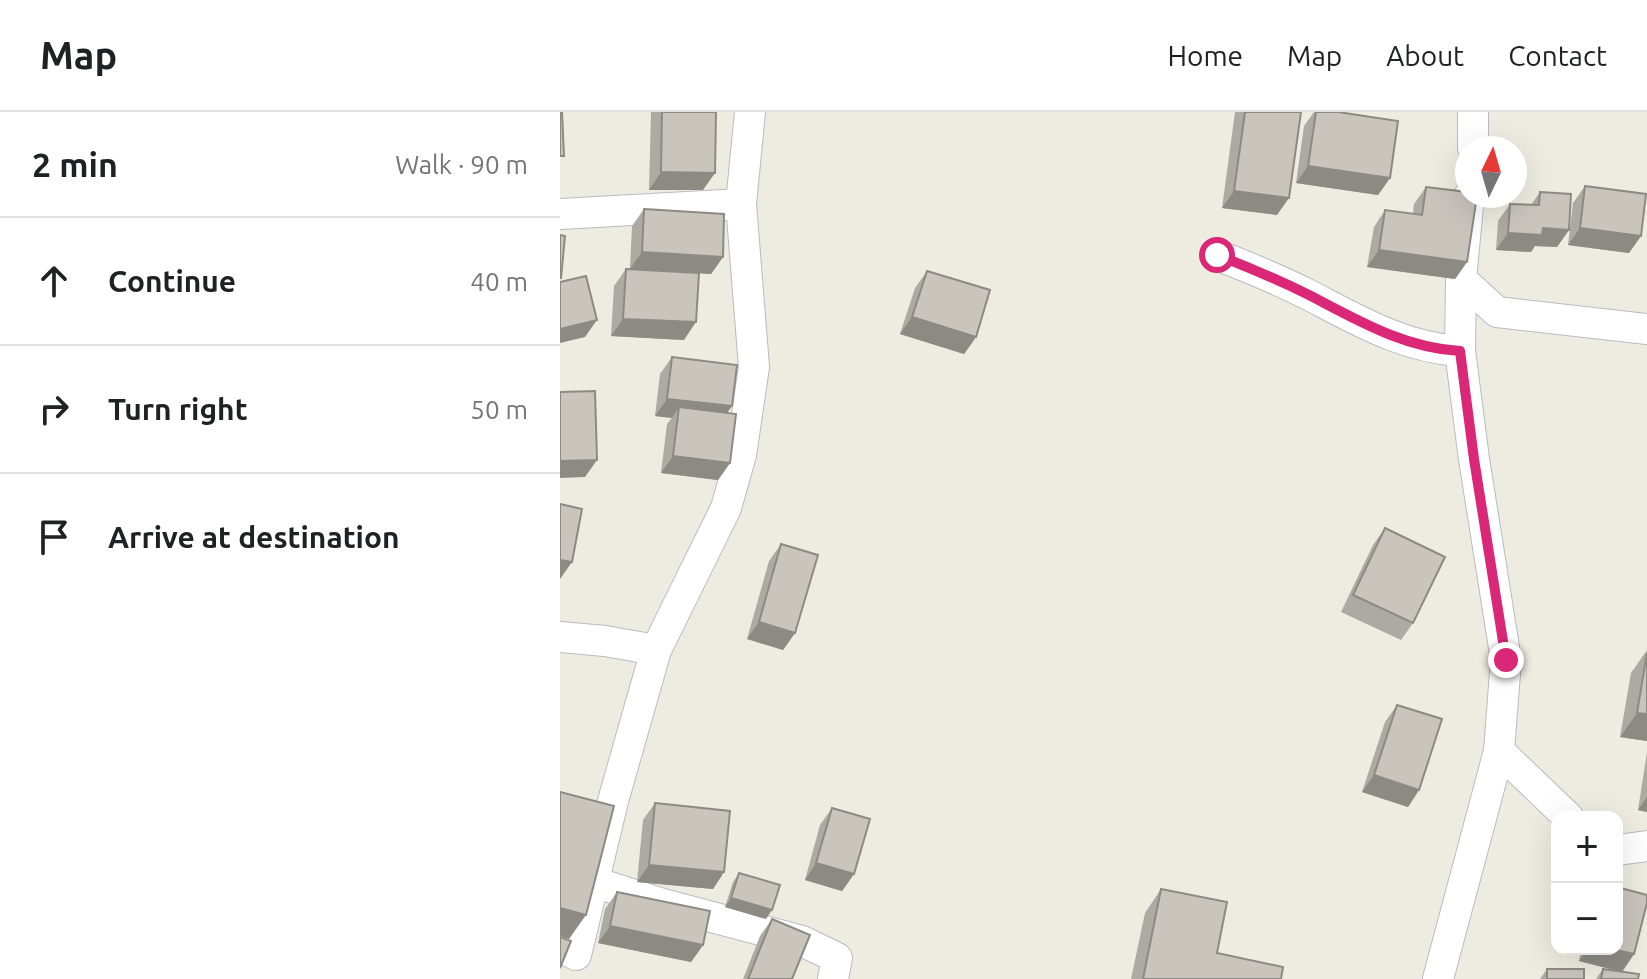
<!DOCTYPE html>
<html lang="en">
<head>
<meta charset="utf-8">
<style>
	body { margin:0; font-family:Ubuntu,sans-serif; background:#f6f6f6; color:#202124 }
	.controls { position:absolute; right:24px; bottom:24px; display:grid; overflow:hidden; border-radius:16px; box-shadow:0 8px 32px #0002 }
	.controls button { width:72px; height:72px; display:grid; place-items:center; padding:0; border:0; border-bottom:2px solid #e0e0e0; background:#fff; color:#202124; font:40px sans-serif }
	.compass { position:absolute; left:895px; top:24px; width:72px; height:72px; border-radius:50%; background:#fff; box-shadow:0 8px 32px #0002; rotate:5deg }
	.stop { position:absolute; width:24px; height:24px; margin:-18px; border:6px solid #db2777; border-radius:50%; background:#fff }
	.stop.end { background:#db2777; border-color:#fff; box-shadow:0 2px 8px #0008 }
	.list { margin:0; padding:0; list-style:none }
	h2 { display:flex; justify-content:space-between; align-items:center; height:104px; margin:0; padding:0 32px; font-size:34px }
	h2 small { font-size:26px; font-weight:400; color:#757577 }
	.list li { display:grid; grid-template-columns:52px 1fr auto; gap:24px; align-items:center; box-sizing:border-box; height:128px; padding:0 32px; border-top:2px solid #e0e0e0 }
	.list b { display:block; font-size:30px; white-space:nowrap }
	.list em { font-size:26px; font-style:normal; color:#757577 }
	.icon { flex:none; width:44px; height:44px; fill:none; stroke:currentColor; stroke-width:2; stroke-linecap:round; stroke-linejoin:round }
	.map { position:relative; flex:none; width:1087px; height:867px; overflow:hidden }
	header { display:flex; align-items:center; gap:48px; box-sizing:border-box; height:112px; padding:0 40px; background:#fff; border-bottom:2px solid #e0e0e0 }
	header strong { font-size:38px }
	nav { display:flex; gap:44px; margin-inline-start:auto; font-size:28px }
	main { display:flex }
	aside { flex:1; background:#fff }
	.map>svg:first-child { display:block }
	.lines { fill:none; stroke-linecap:round; stroke-linejoin:round }
	.street-casing { stroke:#b8bbc1; stroke-width:32 }
	.street { stroke:#fff; stroke-width:30 }
	.wall { fill:#ada9a3 }
	.shaded-wall { fill:#8d8a84 }
	.building { fill:#c9c5bd; stroke:#8d8a84; stroke-width:2 }
	.route { stroke:#db2777; stroke-width:10 }
</style>
</head>
<body>
<header>
<strong>Map</strong>
<nav><a>Home</a><a>Map</a><a>About</a><a>Contact</a></nav>
</header>
<main>
<aside>
<h2>2 min<small>Walk · 90 m</small></h2>
<ul class="list">
<li><svg class="icon" aria-label="ahead" viewBox="0 0 24 24"><path d="M12 20V5M6 11l6-6 6 6"/></svg><div><b>Continue</b></div><em>40 m</em></li>
<li><svg class="icon" aria-label="right" viewBox="0 0 24 24"><path d="M7 20v-9h11M14 6l5 5-5 5"/></svg><div><b>Turn right</b></div><em>50 m</em></li>
<li><svg class="icon" aria-label="arrive" viewBox="0 0 24 24"><path d="M6 21V4h12l-3 4 3 4H6"/></svg><div><b>Arrive at destination</b></div></li>
</ul>
</aside>
<div class="map">
<svg width="1087" height="867" viewBox="0 0 1087 867">
	<rect width="100%" height="100%" fill="#eeece0"/>
	<g class="lines">
		<g class="street-casing">
			<g id="street">
				<polyline points="913,0 913,36"/>
				<polyline points="909,84 901,167 900,239 914,347 946,548 939,639"/>
				<polyline points="0,102 181,92"/>
				<path d="M657,143c31,12 62,25 92,40 48,25 95,53 151,56"/>
				<polyline points="901,167 937,200 1087,217"/>
				<polyline points="0,525 45,529 96,538"/>
				<polyline points="1057,738 1087,734"/>
				<polyline points="34,770 103,792 242,829 277,846 273,867"/>
				<polyline points="0,835 16,843 53,689 96,538 166,396 181,343 194,255 181,92 190,0"/>
				<polyline points="878,867 939,639 1008,705"/>
			</g>
		</g>
		<use href="#street" class="street"/>
	</g>
	<g class="wall">
		<polygon points="91,0 156,0 143,78 89,78"/>
		<polygon points="675,0 741,0 717,103 662,96"/>
		<polygon points="754,0 778,0 830,66 818,83 736,71 744,14"/>
		<polygon points="1025,74 1081,124 1069,141 1008,133 1013,91"/>
		<polygon points="866,75 907,150 895,167 807,155 814,115 825,98 853,102 854,92"/>
		<polygon points="980,80 1009,118 997,135 975,134 971,140 936,138 938,109 950,92 971,93"/>
		<polygon points="84,97 163,145 151,162 139,161 124,228 51,224 54,174 66,157 70,157 72,114"/>
		<polygon points="367,159 416,225 404,242 340,222 355,176"/>
		<polygon points="112,245 167,301 170,351 158,368 101,361 107,312 112,306 95,304 100,262"/>
		<polygon points="825,416 853,511 841,528 781,500 813,433"/>
		<polygon points="221,432 235,521 223,538 187,527 209,449"/>
		<polygon points="1087,538 1087,629 1060,625 1071,561"/>
		<polygon points="837,593 859,678 848,695 802,680 825,610"/>
		<polygon points="1087,640 1087,700 1078,698"/>
		<polygon points="95,691 164,760 153,777 77,770 83,708"/>
		<polygon points="272,696 294,762 282,779 245,768 260,713"/>
		<polygon points="179,761 206,807 165,795 173,770"/>
		<polygon points="601,777 657,841 721,867 571,867 585,801"/>
		<polygon points="57,780 143,833 131,850 38,831 45,797"/>
		<polygon points="212,807 232,867 183,867 200,824"/>
		<polygon points="1021,837 1057,837 1074,842 1062,860 1019,849"/>
		<polygon points="987,857 1024,867 980,867"/>
		<polygon points="1043,857 1078,867 1036,867"/>
	</g>
	<g class="shaded-wall">
		<polygon points="748,54 830,66 818,83 736,71"/>
		<polygon points="101,60 155,61 143,78 89,78"/>
		<polygon points="674,79 729,86 717,103 662,96"/>
		<polygon points="983,116 1009,118 997,135 975,134 971,140 936,138 948,121"/>
		<polygon points="1020,116 1081,124 1069,141 1008,133"/>
		<polygon points="819,138 907,150 895,167 807,155"/>
		<polygon points="82,140 163,145 151,162 70,157"/>
		<polygon points="352,205 416,225 404,242 340,222"/>
		<polygon points="63,207 136,210 124,228 51,224"/>
		<polygon points="37,208 25,225 0,231 0,217"/>
		<polygon points="107,287 172,294 160,311 119,295 112,306 95,304"/>
		<polygon points="113,344 170,351 158,368 101,361"/>
		<polygon points="37,348 25,365 0,366 0,349"/>
		<polygon points="0,448 12,450 0,467"/>
		<polygon points="199,510 235,521 223,538 187,527"/>
		<polygon points="1077,601 1087,602 1087,629 1060,625"/>
		<polygon points="814,663 859,678 848,695 802,680"/>
		<polygon points="1087,685 1087,700 1078,698"/>
		<polygon points="256,751 294,762 282,779 245,768"/>
		<polygon points="89,753 164,760 153,777 77,770"/>
		<polygon points="171,786 212,798 206,807 165,795"/>
		<polygon points="0,796 26,803 9,827 0,824"/>
		<polygon points="50,814 143,833 131,850 38,831"/>
		<polygon points="1027,837 1052,837 1074,842 1062,860 1019,849"/>
	</g>
	<g class="building">
		<polygon points="0,0 2,0 4,44 0,44"/>
		<polygon points="102,0 156,0 155,61 101,60"/>
		<polygon points="685,0 741,0 729,86 674,79"/>
		<polygon points="756,0 778,0 838,9 830,66 748,54"/>
		<polygon points="1025,74 1086,82 1081,124 1020,116"/>
		<polygon points="866,75 907,80 907,84 917,84 907,150 819,138 825,98 862,103"/>
		<polygon points="980,80 1011,82 1009,118 983,116 982,123 948,121 950,92 979,93"/>
		<polygon points="84,97 164,102 163,145 82,140"/>
		<polygon points="0,123 5,124 1,166 0,166"/>
		<polygon points="66,157 139,161 136,210 63,207"/>
		<polygon points="367,159 430,178 416,225 352,205"/>
		<polygon points="26,164 37,208 0,217 0,170"/>
		<polygon points="112,245 177,253 172,294 107,287"/>
		<polygon points="35,279 37,348 0,349 0,280"/>
		<polygon points="119,295 176,302 170,351 113,344"/>
		<polygon points="0,392 22,397 12,450 0,448"/>
		<polygon points="825,416 885,445 853,511 793,483"/>
		<polygon points="221,432 258,443 235,521 199,510"/>
		<polygon points="1087,541 1087,602 1077,601"/>
		<polygon points="837,593 882,607 859,678 814,663"/>
		<polygon points="0,680 54,694 26,803 0,796"/>
		<polygon points="95,691 170,699 164,760 89,753"/>
		<polygon points="272,696 310,707 294,762 256,751"/>
		<polygon points="179,761 220,773 212,798 171,786"/>
		<polygon points="1057,775 1087,783 1087,791 1074,842 1052,837 1057,837"/>
		<polygon points="601,777 667,790 657,841 723,855 721,867 583,867"/>
		<polygon points="57,780 150,799 143,833 50,814"/>
		<polygon points="212,807 250,823 232,867 188,867"/>
		<polygon points="0,825 11,829 0,856"/>
		<rect x="987" y="857" width="37" height="10"/>
		<polygon points="1043,857 1079,862 1078,867 1041,867"/>
	</g>
	<g class="lines">
		<path class="route" d="M657,143c31,12 62,25 92,40 48,25 95,53 151,56l14,108 32,201"/>
	</g>
</svg>
<div class="controls">
<button>+</button>
<button>−</button>
</div>
<svg class="compass" viewBox="-18 -18 36 36"><path d="M0-13l5 13h-10z" fill="#e53935"/><path d="M0 13l5-13h-10z" fill="#757577"/></svg>
<div class="stop" style="left:657px;top:143px"></div>
<div class="stop end" style="left:946px;top:548px"></div>
</div>
</main>
</body>
</html>
